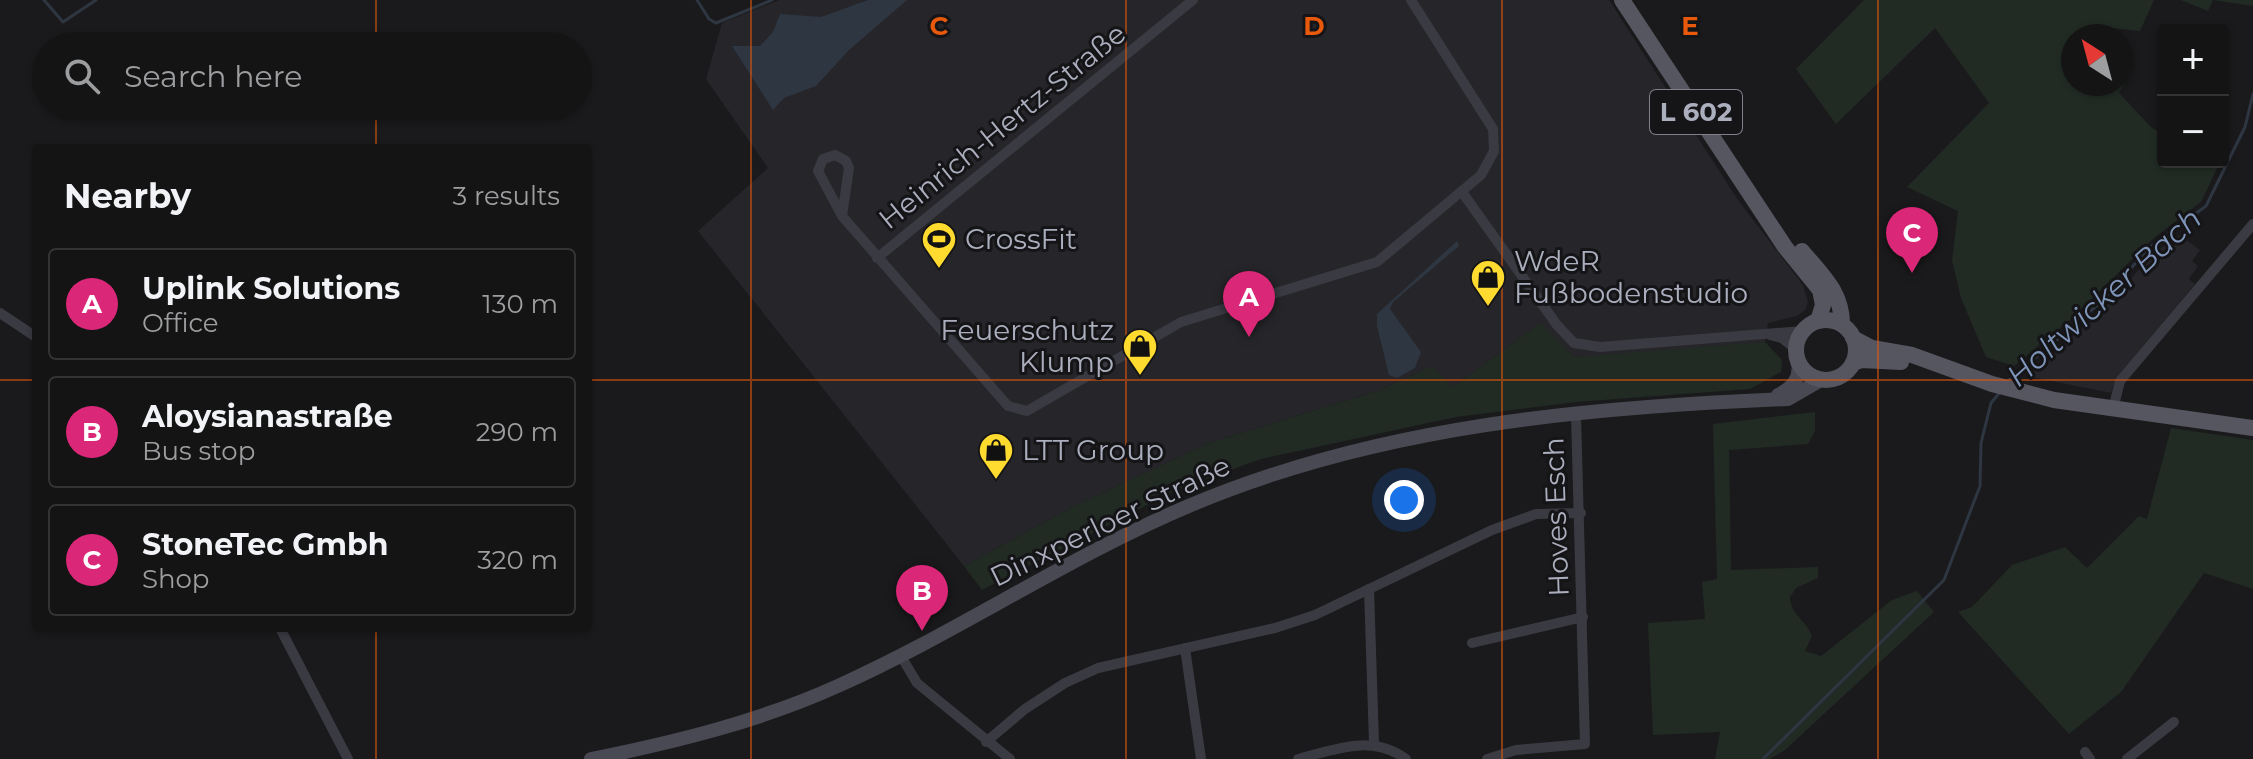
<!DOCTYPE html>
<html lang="en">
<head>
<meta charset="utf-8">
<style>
	body { margin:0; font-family:Montserrat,sans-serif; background:#212122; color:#f1f3f6 }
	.controls { position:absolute; right:24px; top:24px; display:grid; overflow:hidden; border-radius:8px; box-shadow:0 2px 6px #0004 }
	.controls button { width:72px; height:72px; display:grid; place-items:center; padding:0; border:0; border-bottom:2px solid #333334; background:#141415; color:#f1f3f6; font:40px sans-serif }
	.compass { position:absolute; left:2061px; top:24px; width:72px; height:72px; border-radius:50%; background:#141415; box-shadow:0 2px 6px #0004; rotate:324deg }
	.you { position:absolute; left:1404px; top:500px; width:28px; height:28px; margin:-20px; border:6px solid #fff; border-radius:50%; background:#1a73e8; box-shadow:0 0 0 12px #1a73e833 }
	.badge { display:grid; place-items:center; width:52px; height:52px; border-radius:50%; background:#db2777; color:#fff; font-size:26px; font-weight:700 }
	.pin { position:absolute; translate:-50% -66px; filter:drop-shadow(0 2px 4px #0008) }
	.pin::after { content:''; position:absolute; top:42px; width:28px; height:24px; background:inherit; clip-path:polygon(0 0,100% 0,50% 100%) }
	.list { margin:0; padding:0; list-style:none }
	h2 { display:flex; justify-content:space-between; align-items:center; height:104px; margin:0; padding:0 32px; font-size:34px }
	h2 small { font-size:26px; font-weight:400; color:#9d9ea0 }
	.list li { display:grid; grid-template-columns:52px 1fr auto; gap:24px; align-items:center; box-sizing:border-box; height:112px; margin:0 16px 16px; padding:0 16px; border:2px solid #333334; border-radius:8px }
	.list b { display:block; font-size:30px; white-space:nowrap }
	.list p { margin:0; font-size:26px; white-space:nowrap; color:#9d9ea0 }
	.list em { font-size:26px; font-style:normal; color:#9d9ea0 }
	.icon { flex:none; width:44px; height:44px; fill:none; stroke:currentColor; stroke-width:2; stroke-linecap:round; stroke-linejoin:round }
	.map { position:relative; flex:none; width:2253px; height:759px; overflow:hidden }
	.search { position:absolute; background:#141415; box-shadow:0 2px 6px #0004; left:32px; top:32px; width:560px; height:88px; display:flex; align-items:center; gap:20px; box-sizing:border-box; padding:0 28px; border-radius:44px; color:#9d9ea0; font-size:30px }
	.panel { position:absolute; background:#141415; box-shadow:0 2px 6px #0004; left:32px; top:144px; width:560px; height:488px; border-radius:8px }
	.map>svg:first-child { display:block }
	.built { fill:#262529 }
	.green { fill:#212b24 }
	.water { fill:#2e3642 }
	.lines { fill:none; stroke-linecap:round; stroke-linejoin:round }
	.stream { stroke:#2e3642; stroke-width:3 }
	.minor { stroke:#3a3a42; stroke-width:10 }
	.secondary { stroke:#484952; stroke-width:14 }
	.primary { stroke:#565661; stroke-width:16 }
	.grid { fill:none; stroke:#e8590c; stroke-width:2; stroke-opacity:0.55 }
	.labels { text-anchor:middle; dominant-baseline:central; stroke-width:6; stroke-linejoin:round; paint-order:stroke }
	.shield { fill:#151417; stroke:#7e808b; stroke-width:2 }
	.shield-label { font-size:26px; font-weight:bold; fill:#abaebd }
	.street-label { font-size:28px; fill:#abaebd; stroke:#151417 }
	.poi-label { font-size:28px; fill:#abaebd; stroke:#151417; text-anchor:start }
	.water-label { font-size:30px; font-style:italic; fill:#7f95ba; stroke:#151417 }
	.grid-label { font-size:26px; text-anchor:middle; font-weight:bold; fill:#e8590c; stroke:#151417; stroke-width:6; stroke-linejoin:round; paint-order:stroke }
</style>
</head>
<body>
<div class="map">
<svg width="2253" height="759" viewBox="0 0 2253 759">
	<rect width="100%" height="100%" fill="#1a1a1c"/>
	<g class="built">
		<polygon points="779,0 1609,0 1738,200 1803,285 1808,302 1805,310 1797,316 1768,323 1765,342 1640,354 1574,357 1539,324 1453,387 1432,366 1377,391 1209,443 1074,506 964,566 698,231 768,168 706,79 722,23"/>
		<polygon points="2180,235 2200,250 2192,261 2198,266 2189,279 2195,284 2116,378 2111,393 2027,376 2104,308 2154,253"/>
	</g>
	<g class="green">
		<polygon points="1864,0 2154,0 2140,31 2102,27 2096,36 2073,36 2073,84 2121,84 2121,66 2132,71 2119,93 2152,128 2163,133 2163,162 2220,162 2201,202 2155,237 2072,318 2014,366 1986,357 1961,298 1952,260 1958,211 1907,187 1989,103 1935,28 1836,124 1796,69"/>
		<polygon points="2181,0 2253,0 2253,6 2213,0 2208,11"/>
		<polygon points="1540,323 1574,357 1765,342 1782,360 1781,372 1750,389 1576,402 1456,417 1261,459 1180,488 982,590 964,566 1074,506 1209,443 1377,391 1432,366 1453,387"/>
		<path d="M1815,412v19l-7,13 -79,6 2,120 87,-3v11l-22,10 -6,9c1,18 16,23 22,39l-7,15 16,5 71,-56 25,-9 17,21 -149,138 -15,9h-55l5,-27 -67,3 -5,-112 57,-4 -3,-37 15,-3 -4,-155z"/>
		<polygon points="2171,428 2253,440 2253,589 2204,573 2121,692 2069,734 1958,612 1972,607 2012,565 2065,547 2087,568 2139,516 2147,519"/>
	</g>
	<g class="water">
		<polygon points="868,0 907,0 849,50 816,86 784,98 773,110 732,46 760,46 773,32 780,14 821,17"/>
		<polygon points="1457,241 1459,246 1393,302 1390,309 1421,352 1415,368 1397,378 1389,375 1377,326 1377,314"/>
	</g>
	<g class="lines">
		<g class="stream">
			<polyline points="44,0 63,22 96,0"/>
			<polyline points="697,0 709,19 716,23 772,0"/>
			<polyline points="2008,381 2101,302 2150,247 2206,206 2245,127 2253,94"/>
			<polyline points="1763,759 1944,580 1980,486 1981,443 1991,403 2001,391"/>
		</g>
		<g class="minor">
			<polyline points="1462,192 1557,325 1574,343 1600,347 1803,331"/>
			<polyline points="842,216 818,171 823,159 835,155 846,161 849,168 842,216 1008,406 1027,411 1181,322 1377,262 1481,175 1494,151 1493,129 1411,0"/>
			<polyline points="877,258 1193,0"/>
			<polyline points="0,313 36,337"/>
			<polyline points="1770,335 1782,338 1796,349"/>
			<polyline points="2113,409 2120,381 2253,224"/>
			<polyline points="1369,589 1374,743"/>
			<polyline points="280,628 348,759"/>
			<polyline points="1472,643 1583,617"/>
			<polyline points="1185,648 1201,759"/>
			<polyline points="901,656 917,683 1010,759"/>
			<polyline points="986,742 1025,709 1065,683 1098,668 1275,628 1315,615 1492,530 1536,514 1581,513"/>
			<polyline points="2085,752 2090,759"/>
			<path d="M1298,759c38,-10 74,-25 108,0"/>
			<polyline points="1487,759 1516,750 1585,744 1576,416"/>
			<polyline points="2127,759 2174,722"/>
		</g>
		<g class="secondary">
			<path d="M1778,395c14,-7 23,-16 20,-32"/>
			<path d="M591,759c85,-17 170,-38 249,-74 120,-54 229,-129 351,-180 187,-79 395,-98 597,-106l33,-19"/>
		</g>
		<g class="primary">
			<polyline points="1622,0 1785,247 1820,290 1823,305 1818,321"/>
			<path d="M1802,251c20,24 40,41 40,73"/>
			<circle cx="1826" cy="350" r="30"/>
			<polyline points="1853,338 1872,348 1912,355 1992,384 2054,400 2253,428"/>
			<polyline points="1853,363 1862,360 1901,362"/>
		</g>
	</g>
	<path class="grid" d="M376,0v46M751,0v759M1126,0v759M1502,0v759M1878,0v759M376,106v42M0,380h36M588,380h1665M376,628v131"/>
	<defs>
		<g id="stadium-pin" transform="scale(1.8)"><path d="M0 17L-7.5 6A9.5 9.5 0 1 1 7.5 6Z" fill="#ffdb2f" stroke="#151417"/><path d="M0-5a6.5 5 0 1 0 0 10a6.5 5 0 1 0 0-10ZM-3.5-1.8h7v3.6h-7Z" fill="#111"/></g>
		<g id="shop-pin" transform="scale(1.8)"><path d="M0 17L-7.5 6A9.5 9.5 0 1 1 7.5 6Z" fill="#ffdb2f" stroke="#151417"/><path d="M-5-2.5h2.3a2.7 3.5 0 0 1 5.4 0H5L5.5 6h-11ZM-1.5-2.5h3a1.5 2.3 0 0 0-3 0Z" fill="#111"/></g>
	</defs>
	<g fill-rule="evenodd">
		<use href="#stadium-pin" x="939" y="239"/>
		<use href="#shop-pin" x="1488" y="277"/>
		<use href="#shop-pin" x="1140" y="346"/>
		<use href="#shop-pin" x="996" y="450"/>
	</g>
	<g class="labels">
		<rect class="shield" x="1650" y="90" width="92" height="44" rx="6"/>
		<g class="shield-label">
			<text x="1696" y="112">L 602</text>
		</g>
		<g class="street-label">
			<text transform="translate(1002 126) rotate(-39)">Heinrich-Hertz-Straße</text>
			<text transform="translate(1556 517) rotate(-92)">Hoves Esch</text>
			<text transform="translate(1110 521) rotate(-26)">Dinxperloer Straße</text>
		</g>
		<g class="poi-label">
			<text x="965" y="239">CrossFit</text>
			<text x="1514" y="261">WdeR<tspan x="1514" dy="32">Fußbodenstudio</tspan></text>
			<text x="1114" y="330" text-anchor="end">Feuerschutz<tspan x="1114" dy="32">Klump</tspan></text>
			<text x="1022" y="450">LTT Group</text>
		</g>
		<g class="water-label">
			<text transform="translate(2104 297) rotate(-42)">Holtwicker Bach</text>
		</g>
	</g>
	<g class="grid-label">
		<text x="939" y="35">C</text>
		<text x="1314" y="35">D</text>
		<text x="1690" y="35">E</text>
	</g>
</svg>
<div class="controls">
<button>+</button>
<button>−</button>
</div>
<svg class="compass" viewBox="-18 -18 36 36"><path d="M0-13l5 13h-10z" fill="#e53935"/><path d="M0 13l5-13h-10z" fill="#9d9ea0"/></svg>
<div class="you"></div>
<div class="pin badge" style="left:1249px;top:337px">A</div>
<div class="pin badge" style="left:922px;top:631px">B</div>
<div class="pin badge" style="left:1912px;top:273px">C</div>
<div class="search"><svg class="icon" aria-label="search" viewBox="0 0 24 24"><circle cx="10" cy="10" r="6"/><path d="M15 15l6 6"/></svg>Search here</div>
<section class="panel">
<h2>Nearby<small>3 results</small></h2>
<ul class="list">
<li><span class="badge">A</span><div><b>Uplink Solutions</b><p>Office</p></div><em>130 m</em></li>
<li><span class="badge">B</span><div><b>Aloysianastraße</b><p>Bus stop</p></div><em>290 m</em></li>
<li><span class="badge">C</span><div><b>StoneTec Gmbh</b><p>Shop</p></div><em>320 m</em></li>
</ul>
</section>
</div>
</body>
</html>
